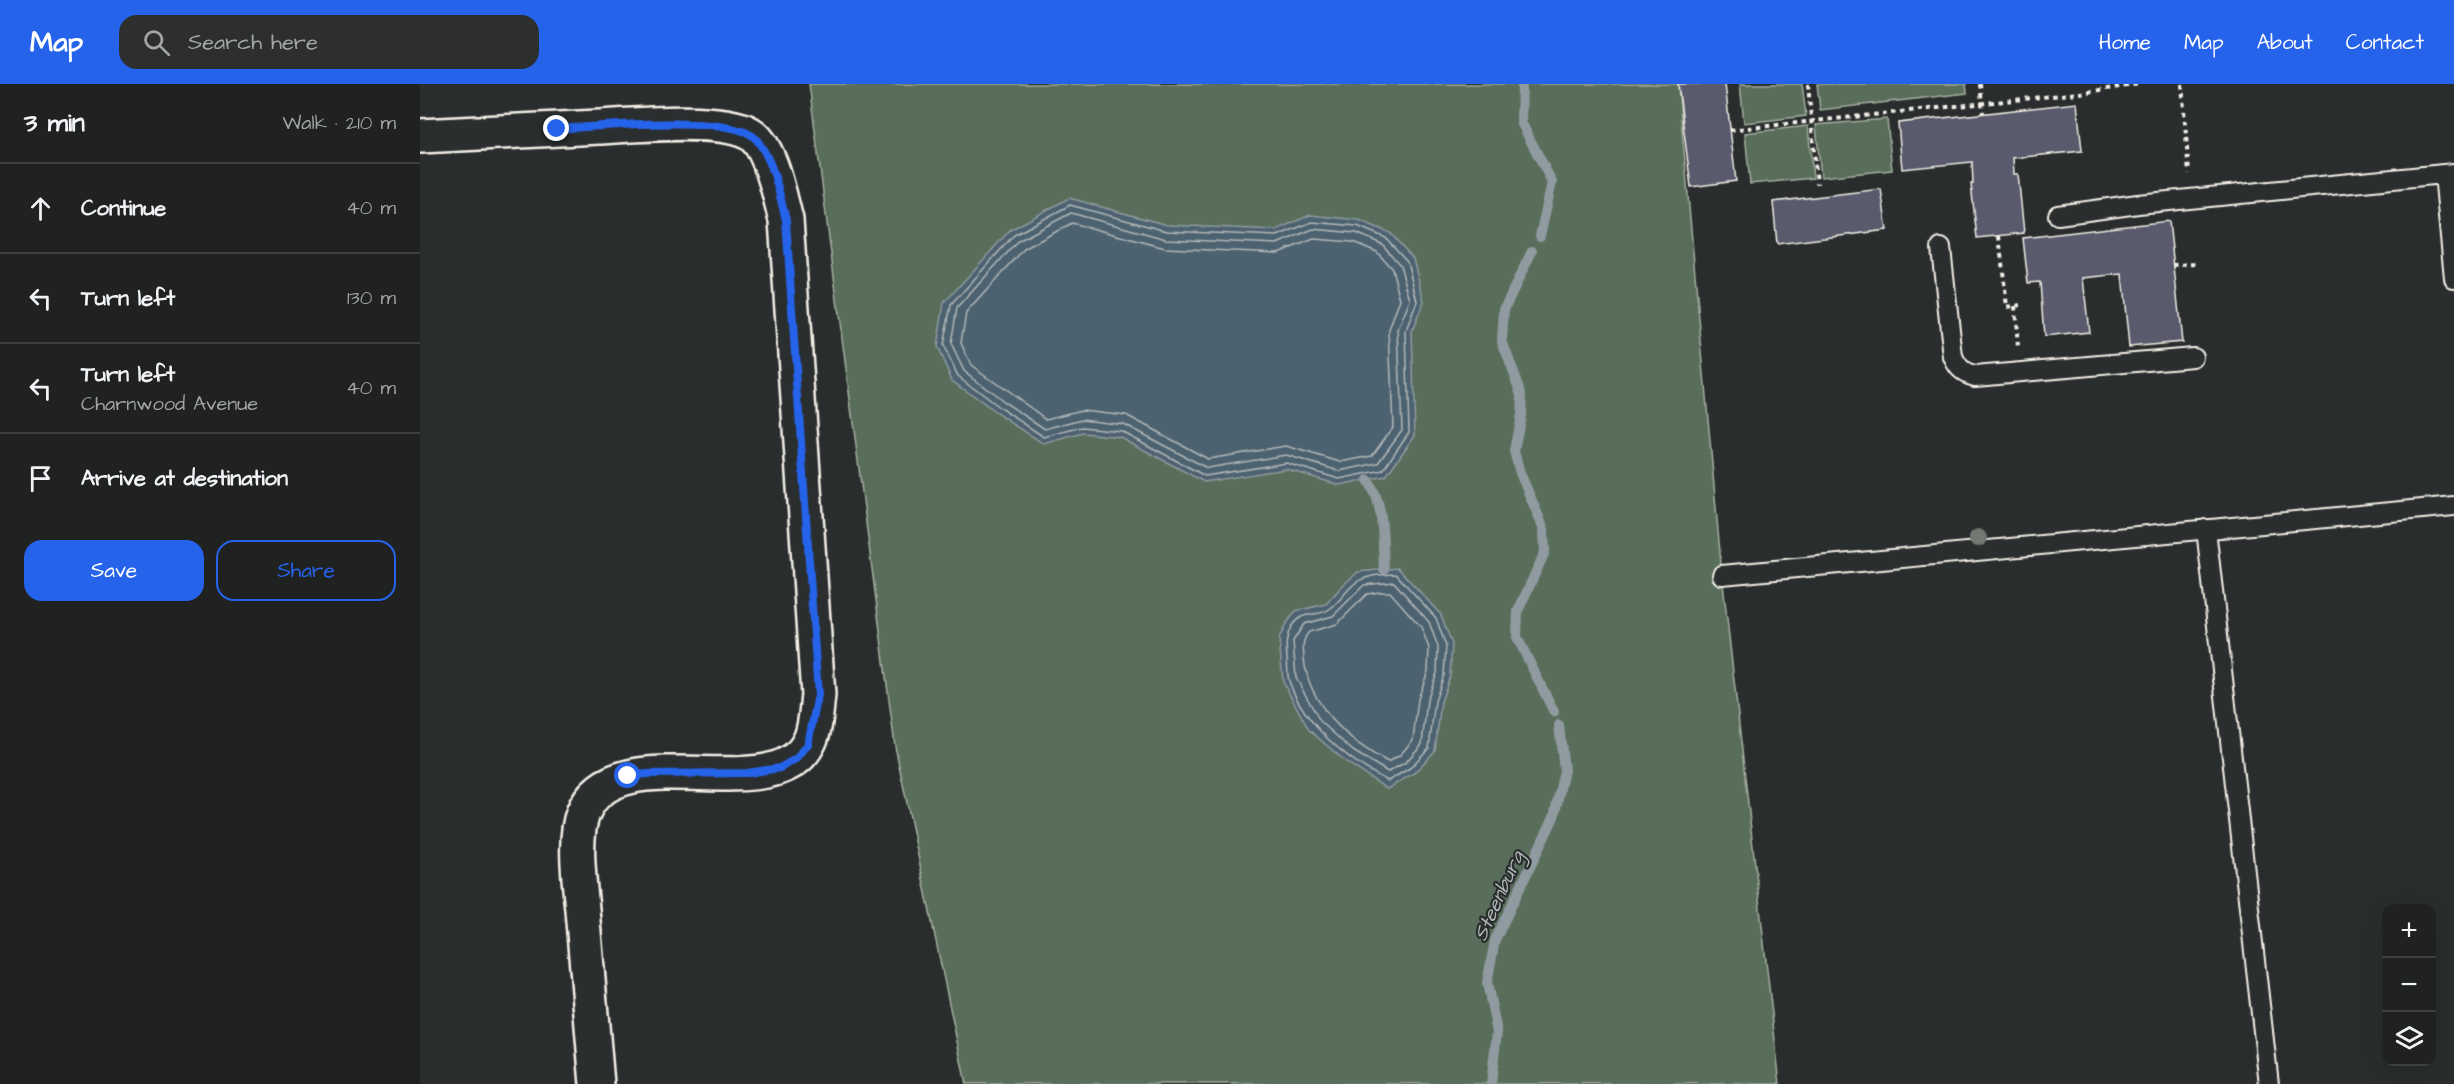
<!DOCTYPE html>
<html lang="en">
<head>
<meta charset="utf-8">
<style>
	body { margin:0; font-family:"Architects Daughter",sans-serif; background:#2d2f2f; color:#f1f3f6 }
	.controls { position:absolute; right:18px; bottom:18px; display:grid; overflow:hidden; border-radius:12px; box-shadow:0 6px 24px #0002 }
	.controls button { width:54px; height:54px; display:grid; place-items:center; padding:0; border:0; border-bottom:2px solid #3d3f40; background:#202222; color:#f1f3f6; font:30px sans-serif }
	.stop { position:absolute; width:18px; height:18px; margin:-14px; border:4px solid #2563eb; border-radius:50%; background:#fff }
	.stop.end { background:#2563eb; border-color:#fff; box-shadow:0 2px 6px #0008 }
	.list { margin:0; padding:0; list-style:none }
	h2 { display:flex; justify-content:space-between; align-items:center; height:78px; margin:0; padding:0 24px; font-size:26px }
	h2 small { font-size:20px; font-weight:400; color:#a2a4a5 }
	.list li { display:grid; grid-template-columns:39px 1fr auto; gap:18px; align-items:center; box-sizing:border-box; height:90px; padding:0 24px; border-top:2px solid #3d3f40 }
	.list b { display:block; font-size:22px; white-space:nowrap }
	.list p { margin:0; font-size:20px; white-space:nowrap; color:#a2a4a5 }
	.list em { font-size:20px; font-style:normal; color:#a2a4a5 }
	.actions { display:flex; gap:12px; padding:18px 24px }
	.actions a { flex:1; padding:14px 0; border:2px solid #2563eb; border-radius:18px; text-align:center; font-size:21px; color:#2563eb }
	.actions .main { background:#2563eb; color:#fff }
	.icon { flex:none; width:33px; height:33px; fill:none; stroke:currentColor; stroke-width:2; stroke-linecap:round; stroke-linejoin:round }
	.map { position:relative; flex:none; width:2034px; height:1000px; overflow:hidden }
	header { display:flex; align-items:center; gap:36px; box-sizing:border-box; height:84px; padding:0 30px; background:#2563eb; color:#fff }
	header strong { font-size:28px }
	nav { display:flex; gap:33px; margin-inline-start:auto; font-size:21px }
	.search { width:420px; height:54px; background:#2d2f2f; display:flex; align-items:center; gap:15px; box-sizing:border-box; padding:0 21px; border-radius:18px; color:#a2a4a5; font-size:22px }
	main { display:flex }
	aside { flex:1; background:#202222 }
	.map>svg:first-child { display:block }
	.green { fill:#596e5a; stroke:#a6b0a1; stroke-width:1.5 }
	.water { fill:#4e6271; stroke:#909ba1; stroke-width:1.5 }
	.lines { fill:none; stroke-linecap:round; stroke-linejoin:round }
	.shore { stroke:#b2b8b8; stroke-width:1.5 }
	.stream { stroke:#909ba1; stroke-width:10 }
	.building { fill:#5a5a6d; stroke:#f4f1e8; stroke-width:1.5 }
	.service-casing { stroke:#f4f1e8; stroke-width:22 }
	.minor-casing { stroke:#f4f1e8; stroke-width:38 }
	.path { stroke:#f4f1e8; stroke-width:4; stroke-dasharray:4.5 4.5; stroke-linecap:butt }
	.service { stroke:#2a2d2e; stroke-width:18 }
	.minor { stroke:#2a2d2e; stroke-width:33 }
	.tree { fill:#737871 }
	.route { stroke:#2563eb; stroke-width:8 }
	.labels { text-anchor:middle; dominant-baseline:central; stroke-width:4.5; stroke-linejoin:round; paint-order:stroke }
	.water-label { font-size:20px; font-style:italic; fill:#b2b8b8; stroke:#2a2d2e }
</style>
</head>
<body>
<header>
<strong>Map</strong>
<div class="search"><svg class="icon" aria-label="search" viewBox="0 0 24 24"><circle cx="10" cy="10" r="6"/><path d="M15 15l6 6"/></svg>Search here</div>
<nav><a>Home</a><a>Map</a><a>About</a><a>Contact</a></nav>
</header>
<main>
<aside>
<h2>3 min<small>Walk · 210 m</small></h2>
<ul class="list">
<li><svg class="icon" aria-label="ahead" viewBox="0 0 24 24"><path d="M12 20V5M6 11l6-6 6 6"/></svg><div><b>Continue</b></div><em>40 m</em></li>
<li><svg class="icon" aria-label="left" viewBox="0 0 24 24"><path d="M17 20v-9H6M10 6l-5 5 5 5"/></svg><div><b>Turn left</b></div><em>130 m</em></li>
<li><svg class="icon" aria-label="left" viewBox="0 0 24 24"><path d="M17 20v-9H6M10 6l-5 5 5 5"/></svg><div><b>Turn left</b><p>Charnwood Avenue</p></div><em>40 m</em></li>
<li><svg class="icon" aria-label="arrive" viewBox="0 0 24 24"><path d="M6 21V4h12l-3 4 3 4H6"/></svg><div><b>Arrive at destination</b></div></li>
</ul>
<div class="actions"><a class="main">Save</a><a>Share</a></div>
</aside>
<div class="map">
<svg width="2034" height="1000" viewBox="0 0 2034 1000">
	<rect width="100%" height="100%" fill="#2a2d2e"/>
	<filter id="ink" filterUnits="userSpaceOnUse"><feTurbulence type="fractalNoise" baseFrequency=".0167" numOctaves="2"/><feDisplacementMap in="SourceGraphic" scale="12" xChannelSelector="R" yChannelSelector="G"/><feConvolveMatrix kernelMatrix="1 2 1 2 8 2 1 2 1" color-interpolation-filters="sRGB"/></filter>
	<g filter="url(#ink)">
		<g class="green">
			<polygon points="389,0 1258,0 1302,491 1360,1000 546,1000 475,662"/>
			<polygon points="1320,0 1382,0 1386,32 1324,39"/>
			<polygon points="1397,0 1546,0 1547,9 1400,26"/>
			<polygon points="1467,35 1472,86 1401,93 1396,41"/>
			<polygon points="1388,42 1393,94 1330,100 1325,49"/>
		</g>
		<g class="water">
			<polygon points="649,114 747,141 856,146 890,131 939,136 970,149 993,174 1004,217 992,247 995,351 966,392 919,401 866,385 784,398 700,353 663,349 624,360 576,329 532,296 517,263 524,219 590,146"/>
			<polygon points="978,484 1021,531 1032,560 1030,592 1021,618 1015,667 994,689 967,705 925,677 889,646 863,598 859,555 866,540 876,527 906,520 923,501 938,488"/>
		</g>
		<g class="lines">
			<g class="shore">
				<polygon points="650,121 746,147 857,152 892,138 937,142 966,154 987,177 997,217 986,247 989,348 963,386 919,395 866,379 785,392 701,347 662,343 624,353 580,324 538,292 523,262 531,221 594,151"/>
				<polygon points="651,129 746,155 857,160 893,145 936,149 962,160 980,181 990,216 978,246 982,346 958,379 919,387 866,371 787,384 703,340 662,335 625,345 584,318 544,287 531,260 537,224 598,157"/>
				<polygon points="652,139 745,164 858,169 894,155 933,158 957,168 972,185 980,215 969,246 973,343 952,372 920,378 866,362 788,375 706,331 662,326 626,335 551,281 541,259 546,229 604,165"/>
				<path d="M958,491l18,-1 40,44 10,28 -2,29 -9,26 -6,47 -19,20 -22,13c-40,-20 -84,-56 -99,-100 -2,-6 -1,-15 -2,-23 -1,-11 -2,-20 4,-31 12,-19 27,-8 40,-19 20,-17 17,-28 47,-33z"/>
				<polygon points="974,498 1009,538 1018,563 1017,589 1007,616 1002,660 986,678 968,688 933,667 900,637 876,594 873,557 884,540 913,532 944,501"/>
				<path d="M960,508h10l31,35 8,21 -1,23 -10,28 -5,41 -13,15 -12,7c-40,-20 -80,-58 -84,-104 -1,-11 -2,-18 5,-26l28,-8 30,-30z"/>
			</g>
			<g class="stream">
				<polyline points="1102,0 1101,38 1132,98 1120,152"/>
				<polyline points="1112,167 1084,225 1082,257 1102,310 1101,331 1094,367 1100,389 1124,445 1125,468 1098,527 1097,553 1134,628"/>
				<path d="M948,396c17,25 14,59 16,89"/>
				<polyline points="1071,1000 1077,948 1067,899 1075,856 1134,733 1144,686 1139,641"/>
			</g>
		</g>
		<g class="building">
			<polygon points="1258,0 1305,0 1316,97 1271,103"/>
			<polygon points="1657,19 1662,67 1593,74 1594,90 1598,90 1604,149 1557,154 1551,100 1553,100 1552,78 1482,85 1478,39"/>
			<polygon points="1461,105 1467,146 1357,160 1353,118"/>
			<polygon points="1749,137 1762,258 1709,263 1702,190 1663,194 1669,248 1624,253 1620,198 1608,199 1603,154"/>
		</g>
		<g class="lines">
			<g class="service-casing">
				<g id="service">
					<polyline points="2024,90 2034,194"/>
					<polyline points="1638,131 1718,120 2034,89"/>
					<path d="M1521,164l12,109c5,11 9,16 22,19l218,-19"/>
					<polyline points="1786,445 1849,1000"/>
					<polyline points="1302,491 2034,422"/>
				</g>
			</g>
			<g class="minor-casing">
				<path id="minor" d="M0,52c60,-3 119,-6 179,-9 34,-2 122,-10 150,6 22,12 31,65 37,87l32,475c-2,16 -2,36 -10,49 -35,67 -193,-12 -225,69 -11,28 -2,78 0,108 5,54 9,109 14,163"/>
			</g>
			<g class="path">
				<polyline points="1388,0 1397,100"/>
				<polyline points="1560,0 1563,29"/>
				<polyline points="1762,0 1769,90"/>
				<polyline points="1310,46 1660,9 1720,0"/>
				<polyline points="1579,152 1587,223 1601,221"/>
				<polyline points="1753,181 1780,180"/>
				<polyline points="1595,222 1598,264"/>
			</g>
			<use href="#service" class="service"/>
			<use href="#minor" class="minor"/>
		</g>
		<circle class="tree" cx="1558" cy="454" r="9"/>
	</g>
	<g class="lines" filter="url(#ink)">
		<path class="route" d="M137,45c35,-2 178,-16 199,10 18,22 23,55 30,81l32,475 -10,49 -11,14 -17,10 -33,5 -100,1 -19,2"/>
	</g>
	<g class="labels">
		<g class="water-label">
			<text transform="translate(1079 812) rotate(-66)">Steenburg</text>
		</g>
	</g>
</svg>
<div class="controls">
<button>+</button>
<button>−</button>
<button><svg class="icon" aria-label="layers" viewBox="0 0 24 24"><path d="M12 4l9 5-9 5-9-5zM3 14l9 5 9-5"/></svg></button>
</div>
<div class="stop" style="left:208px;top:692px"></div>
<div class="stop end" style="left:137px;top:45px"></div>
</div>
</main>
</body>
</html>
